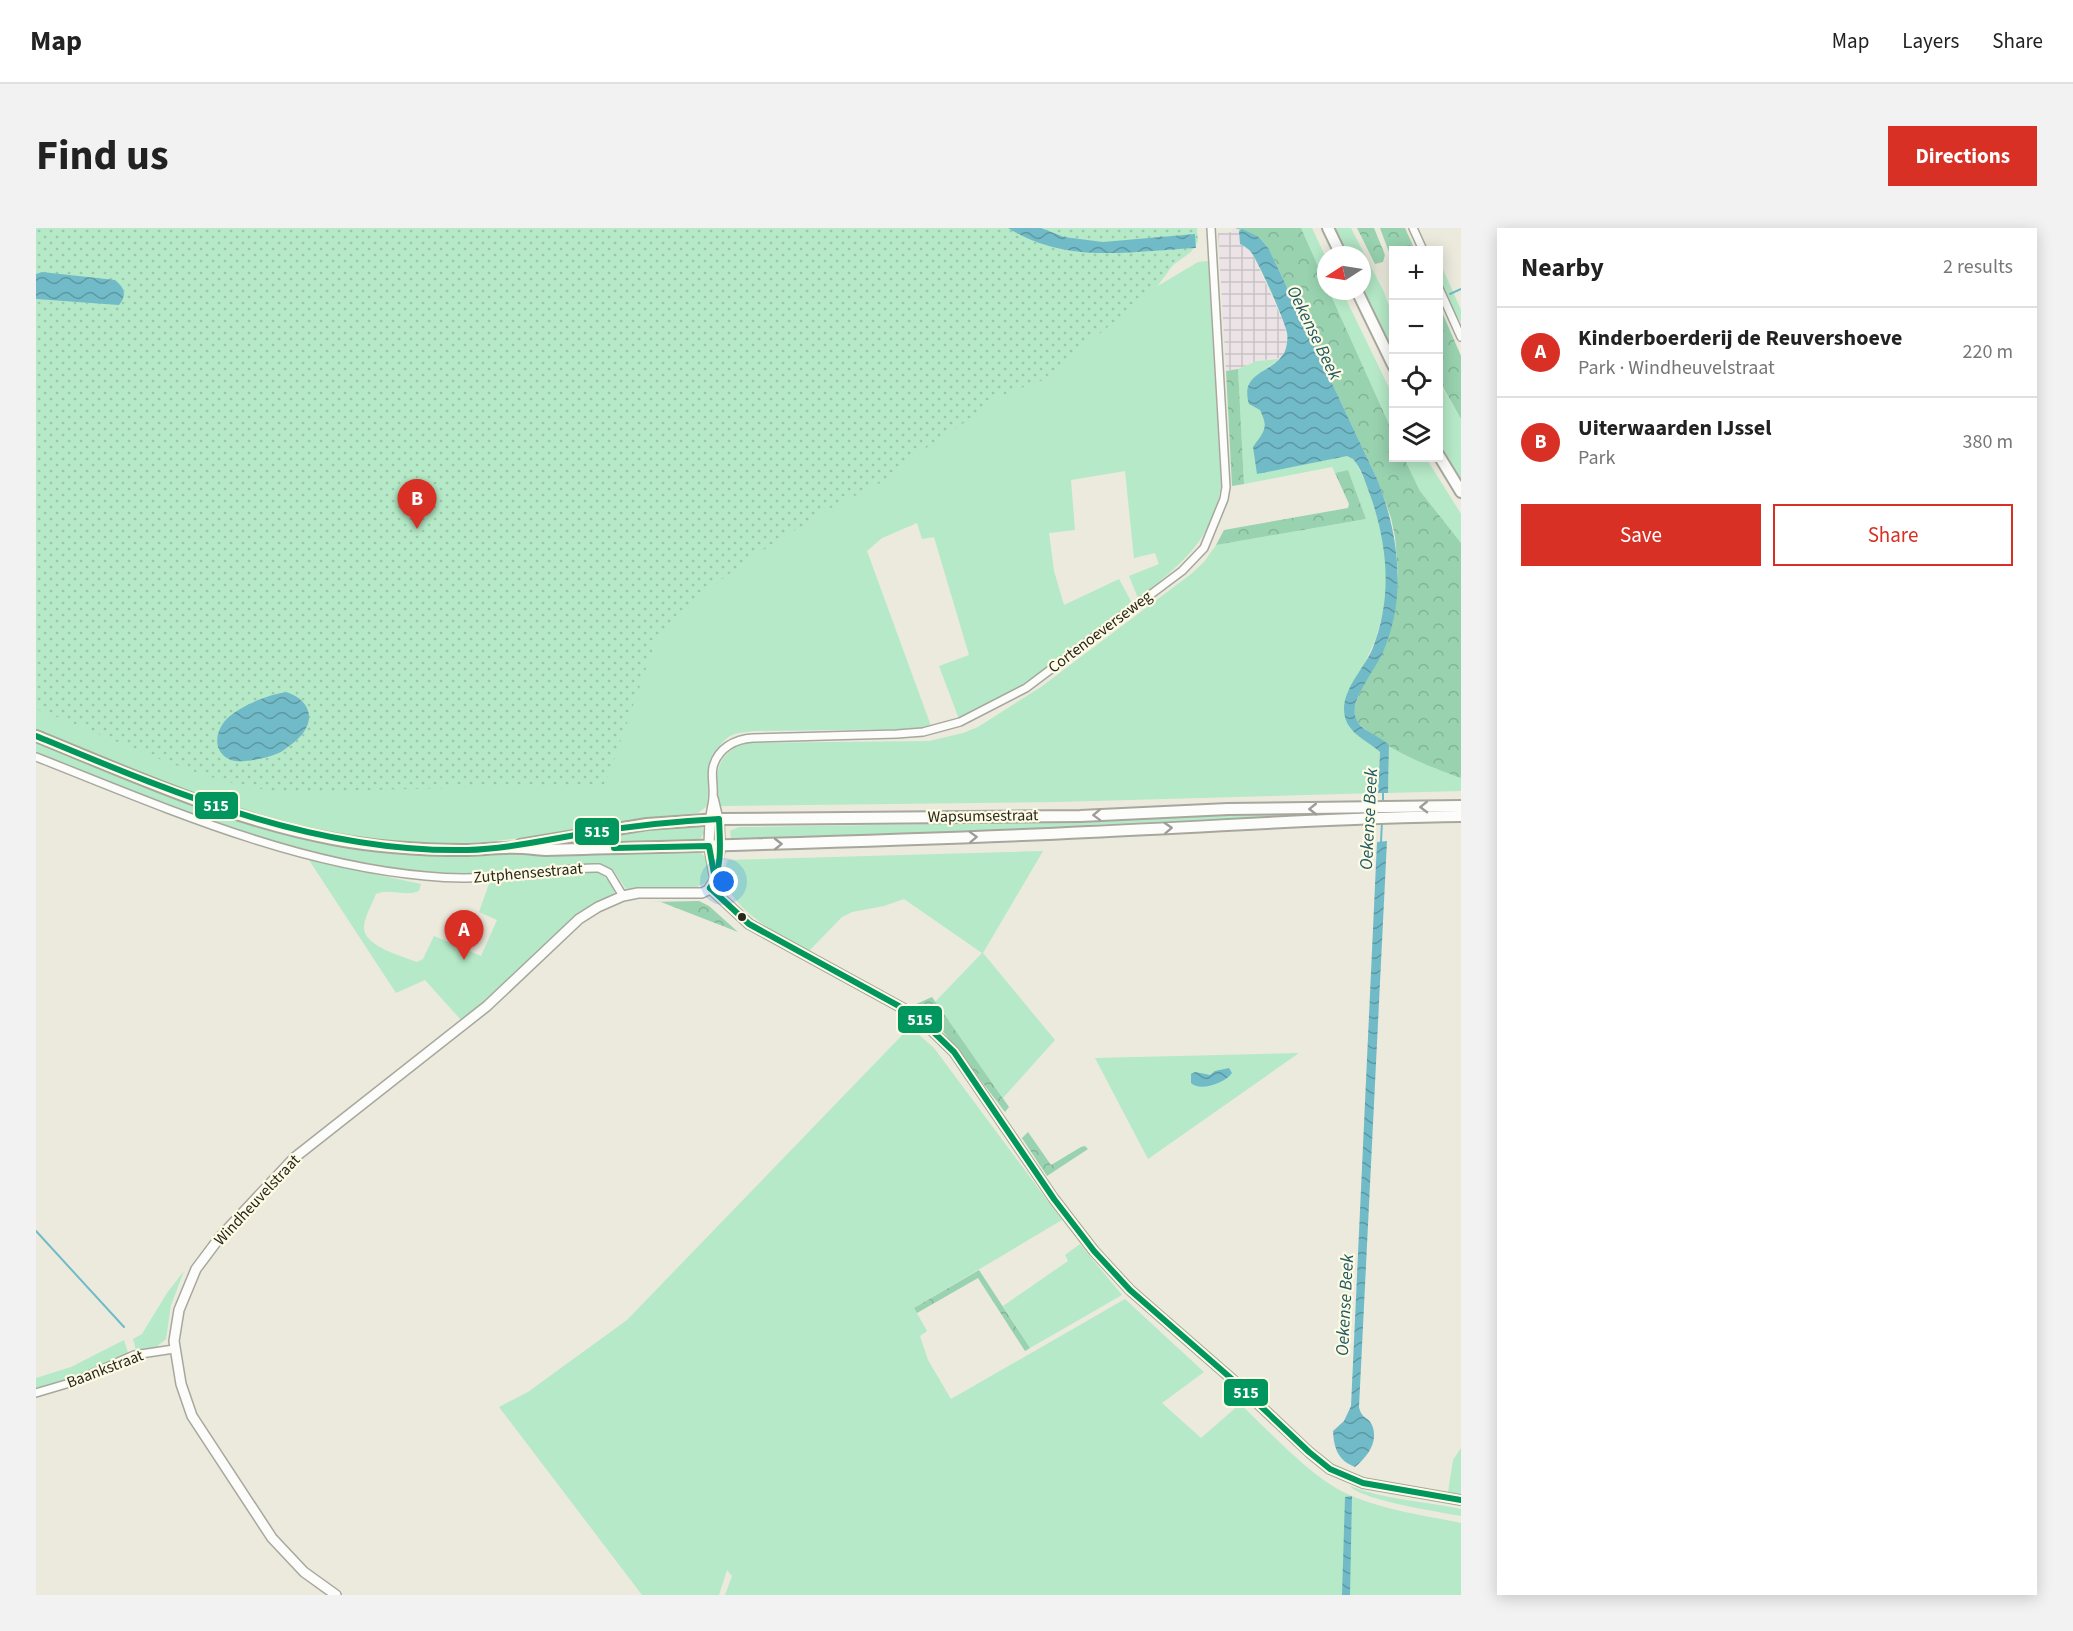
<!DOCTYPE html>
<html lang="en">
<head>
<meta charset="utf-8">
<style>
	body { margin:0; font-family:"Source Sans 3",sans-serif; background:#f2f2f2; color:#222 }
	.controls { position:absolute; right:18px; top:18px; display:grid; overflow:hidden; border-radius:0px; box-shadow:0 3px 15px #0003 }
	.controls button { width:54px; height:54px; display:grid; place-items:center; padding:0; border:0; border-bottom:2px solid #e0e0e0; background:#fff; color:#222; font:30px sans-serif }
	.compass { position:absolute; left:1281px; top:18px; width:54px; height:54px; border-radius:50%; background:#fff; box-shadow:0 3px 15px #0003; rotate:258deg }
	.you { position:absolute; left:688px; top:654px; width:21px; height:21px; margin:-15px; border:4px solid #fff; border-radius:50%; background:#1a73e8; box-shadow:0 0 0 9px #1a73e833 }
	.badge { display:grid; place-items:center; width:39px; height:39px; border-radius:50%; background:#d93025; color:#fff; font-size:20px; font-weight:700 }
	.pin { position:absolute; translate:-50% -50px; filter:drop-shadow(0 2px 3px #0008) }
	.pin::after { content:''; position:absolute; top:32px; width:21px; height:18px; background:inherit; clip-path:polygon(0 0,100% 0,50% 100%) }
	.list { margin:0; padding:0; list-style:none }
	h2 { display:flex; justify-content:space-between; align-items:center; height:78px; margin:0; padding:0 24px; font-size:26px }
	h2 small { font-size:20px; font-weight:400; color:#767676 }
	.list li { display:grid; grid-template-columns:39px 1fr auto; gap:18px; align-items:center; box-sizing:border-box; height:90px; padding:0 24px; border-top:2px solid #e0e0e0 }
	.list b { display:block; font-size:22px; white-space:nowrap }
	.list p { margin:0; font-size:20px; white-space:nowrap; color:#767676 }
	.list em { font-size:20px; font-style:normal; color:#767676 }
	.actions { display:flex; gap:12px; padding:18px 24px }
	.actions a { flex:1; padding:14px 0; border:2px solid #d93025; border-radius:0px; text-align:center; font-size:21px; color:#d93025 }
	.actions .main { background:#d93025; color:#fff }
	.icon { flex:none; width:33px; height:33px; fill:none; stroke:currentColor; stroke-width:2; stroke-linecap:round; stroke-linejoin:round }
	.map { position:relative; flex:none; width:1425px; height:1367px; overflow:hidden; border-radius:0px }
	header { display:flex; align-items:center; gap:36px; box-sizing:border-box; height:84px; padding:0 30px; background:#fff; border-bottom:2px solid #e0e0e0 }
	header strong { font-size:28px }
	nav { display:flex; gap:33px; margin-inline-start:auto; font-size:21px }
	.intro { display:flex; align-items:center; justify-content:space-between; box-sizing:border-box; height:144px; padding:0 36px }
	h1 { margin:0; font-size:42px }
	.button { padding:15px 27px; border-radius:0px; background:#d93025; color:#fff; font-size:21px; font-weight:700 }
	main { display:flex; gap:36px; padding:0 36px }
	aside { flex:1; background:#fff; border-radius:0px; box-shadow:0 3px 15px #0003 }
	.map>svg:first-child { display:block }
	.industrial { fill:url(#industrial-grid) }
	.green { fill:#b5e9c7 }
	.forest { fill:url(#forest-crowns) }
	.park { fill:url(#park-dots) }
	.water { fill:url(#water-waves) }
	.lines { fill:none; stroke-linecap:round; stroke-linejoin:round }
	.stream { stroke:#71bbc8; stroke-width:2 }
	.street-casing { stroke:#a8a79d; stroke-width:10 }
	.secondary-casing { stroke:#a8a79d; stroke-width:12 }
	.primary-casing { stroke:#a8a79d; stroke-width:14 }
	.street { stroke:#fcfcfa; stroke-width:7 }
	.secondary { stroke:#fcfcfa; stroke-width:9 }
	.primary { stroke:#fcfcfa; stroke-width:10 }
	.bus-1-casing { stroke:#fefbe4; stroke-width:10 }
	.bus-1 { stroke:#00965e; stroke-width:6 }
	.oneway { stroke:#9d9c97 }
	.bus-dot { fill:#29271f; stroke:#fefbe4; stroke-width:2 }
	.labels { text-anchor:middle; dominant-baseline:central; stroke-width:4.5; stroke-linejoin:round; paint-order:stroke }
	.street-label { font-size:16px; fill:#29271f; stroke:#fefbe4 }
	.water-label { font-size:18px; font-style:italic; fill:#205966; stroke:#fefbe4 }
	.line-badge { stroke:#fefbe4; stroke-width:2 }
	.badge-label { font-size:16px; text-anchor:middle; font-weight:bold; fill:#fff }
</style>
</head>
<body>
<header>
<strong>Map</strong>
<nav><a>Map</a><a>Layers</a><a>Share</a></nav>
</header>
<div class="intro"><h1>Find us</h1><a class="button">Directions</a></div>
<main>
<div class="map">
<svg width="1425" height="1367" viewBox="0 0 1425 1367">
	<defs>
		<pattern id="industrial-grid" width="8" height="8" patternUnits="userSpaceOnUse" patternTransform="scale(1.5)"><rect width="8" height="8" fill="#ece3e7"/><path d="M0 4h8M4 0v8" fill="none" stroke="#cac3c6"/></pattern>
		<pattern id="forest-crowns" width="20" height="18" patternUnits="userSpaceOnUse" patternTransform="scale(1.5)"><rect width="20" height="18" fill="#98d2af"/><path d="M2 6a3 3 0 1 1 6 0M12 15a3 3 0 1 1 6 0" fill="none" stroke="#83b496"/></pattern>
		<pattern id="park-dots" width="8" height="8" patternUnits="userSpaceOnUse" patternTransform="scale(1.5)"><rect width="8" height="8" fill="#b5e9c7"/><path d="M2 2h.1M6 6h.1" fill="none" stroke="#9cc8aa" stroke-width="1.8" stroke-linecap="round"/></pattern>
		<pattern id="water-waves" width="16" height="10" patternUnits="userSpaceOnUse" patternTransform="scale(1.5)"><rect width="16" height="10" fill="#71bbc8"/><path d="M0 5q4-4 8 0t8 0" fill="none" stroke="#5d98a2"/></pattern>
	</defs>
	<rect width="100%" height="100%" fill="#ebeadd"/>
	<polygon class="industrial" points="1196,1 1206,1 1204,16 1214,22 1219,31 1249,97 1251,114 1249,123 1244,130 1221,133 1202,141 1190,143 1182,5 1196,4"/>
	<g class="green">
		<polygon points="1265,0 1276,0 1290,30 1290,56"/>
		<polygon points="1298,0 1315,0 1348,64 1357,89 1357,126 1326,60 1326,27 1311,27"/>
		<path d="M1402,30l23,52v12c-17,-23 -22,-36 -23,-64z"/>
		<path d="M1172,33l13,225c-9,55 -41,80 -83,112l-9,-22 30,-12 -4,-11 -21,5 -9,-87 -54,9 4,50 -26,3 5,38 10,34 55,-26 13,24c-55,41 -110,89 -173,116l-20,-53 30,-11 -35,-118 -12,2 -5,-16 -35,15 -15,13 64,175 -17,3 -161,2c-7,1 -17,2 -23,5 -22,14 -21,48 -23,70l-9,7c-45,6 -90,13 -135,19 -41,6 -81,12 -122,12 -145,-2 -273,-61 -405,-114v-431l1105,-3 57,-34z"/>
		<polygon points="1293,63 1306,63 1357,168 1357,205"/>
		<path d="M1243,131l-23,17c1,8 10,51 9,54 -2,6 -8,12 -12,17l94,9 7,3 13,26 12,38 5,24 3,31 -3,31 -8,29 -13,29 -15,27 2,34 30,24 -2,41 -321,9 -337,4c-7,-29 -5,-52 25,-63l184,-2 34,-8 15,-6 63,-40 150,-113 13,-12 12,-17 150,-26 -18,-49 -13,3 -3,-6 -88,17 -6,-115 19,-8z"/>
		<polygon points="1402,152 1425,191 1425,254 1403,216"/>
		<polygon points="1368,230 1390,230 1425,286 1425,315 1384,263"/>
		<path d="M0,515l195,75 103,26 39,7 58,3 267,-3 10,8 2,16 -1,6 -12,6h-41l-30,2 -12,-18 -6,-4 -13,-3c-49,4 -100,13 -150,10 -143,-9 -278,-69 -409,-122z"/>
		<polygon points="1353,517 1398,540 1425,550 1425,563 1352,565"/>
		<polygon points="1337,583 1337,587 705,613 695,610 694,603 703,599 907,596"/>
		<polygon points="665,596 668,605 663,613 545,618 510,617 608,601"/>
		<path d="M1007,623l-60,102 72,87 -52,58 -68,-96 47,-49 -78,-54 -20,7 -32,6 -10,5 -33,34c-28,-15 -99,-50 -81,-91z"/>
		<path d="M273,632l112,24 -2,7c-14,6 -29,-3 -43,3 -4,10 -11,22 -12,32 -2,20 38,30 53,36l6,-3 11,-23 47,20 16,-36 -18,-8 11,-31 40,-2 63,-9c10,4 15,9 22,18l-1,6 -153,126 -36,-40 -29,13z"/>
		<path d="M874,799l24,21 128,172 -148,88 13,23 -7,5 8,24 23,39 174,-100 79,73 -42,31 39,35 39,-34c28,26 67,69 101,87 36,18 81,24 120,32v72h-736l7,-19 -5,-6 -8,25h-77l-143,-188 29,-15 99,-72z"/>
		<polygon points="1263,825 1112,931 1059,830"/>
		<polygon points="1044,1016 1086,1067 994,1120 967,1078 1032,1033 1029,1027"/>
		<polygon points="148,1043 135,1077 130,1111 120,1119 100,1122 97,1111 106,1106 131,1065"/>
		<polygon points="88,1112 92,1125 26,1155 0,1162 0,1150 35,1139"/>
		<polygon points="1425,1220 1425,1267 1412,1264 1417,1232"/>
		<path d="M1314,1258c36,14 74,15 111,23v7c-22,-4 -100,-16 -111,-30z"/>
	</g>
	<g class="forest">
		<path d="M1199,0h66l25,56v7h3l64,142 1,25h10l16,33 41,52v235c-32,-11 -83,-32 -105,-58l-2,-10 2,-7 41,-112 1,-19 -3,-35 -4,-19 -13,-37 -109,-232 -10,-12z"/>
		<polygon points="1321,0 1338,0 1349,27 1347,34 1339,36"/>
		<polygon points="1344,0 1369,0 1379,22 1358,22 1357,35"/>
		<polygon points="1403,77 1425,128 1425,191 1403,152"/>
		<polygon points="1202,141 1208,256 1196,258 1190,143"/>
		<polygon points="1312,242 1330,291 1180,317 1188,302 1312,280 1313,276 1299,245"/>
		<polygon points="663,673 673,678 702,704 625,674 614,674"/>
		<polygon points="896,769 973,879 969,884 899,793 878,777"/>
		<polygon points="992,904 1015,937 1045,919 1049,918 1052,921 1011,948 986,910"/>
		<polygon points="943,1042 994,1120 989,1123 942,1050 881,1085 878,1080"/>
	</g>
	<path class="park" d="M0,0h1161l1,13 -7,11 -18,13 -17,23 -115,93 -31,11 -20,10 -29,23 -41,27 -34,28 -57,29 -64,40 -39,27 -53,42 -18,25 -48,137 -3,4 -315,8c-85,-5 -173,-54 -253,-83z"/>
	<g class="water">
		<path d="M972,0h33l23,9 39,5 92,-8 1,14c-65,3 -128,17 -188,-20z"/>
		<path d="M1206,1l17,8 10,12 109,232c21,55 29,116 5,171 -7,16 -32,47 -28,63 3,16 24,20 34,30l-1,48h-10l2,-41c-12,-11 -31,-18 -35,-35 -6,-24 18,-47 27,-67 21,-52 16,-106 -3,-158 -4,-11 -8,-24 -16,-33l-6,-3 -90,18 -4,-27c11,-16 16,-18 7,-37l-11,-6c-10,-34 25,-30 36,-53 2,-5 3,-13 2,-18 -2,-12 -28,-70 -36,-81 -2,-3 -7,-6 -11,-8l-1,-13z"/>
		<path d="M6,44l73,8c10,8 12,15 4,25l-83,-6v-25z"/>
		<path d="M250,464c17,5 30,20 19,38 -4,8 -17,17 -24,22 -10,5 -25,8 -36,9 -25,3 -36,-19 -21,-39 12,-15 43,-27 62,-30z"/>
		<path d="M1351,613l-28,566c3,13 9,9 13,18 7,17 -5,32 -17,42 -18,-7 -21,-20 -22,-36l11,-10 7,-15 26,-564z"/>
		<path d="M1193,840l3,5c-7,10 -32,19 -41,10v-9l4,-2 15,3 5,-4z"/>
		<polygon points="1316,1268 1314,1367 1306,1367 1309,1269"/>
	</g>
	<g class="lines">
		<g class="stream">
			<polyline points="1414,66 1425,61"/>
			<polyline points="1347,575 1347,563"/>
			<polyline points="1345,614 1346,593"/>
			<polyline points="0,1003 88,1099"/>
		</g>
		<g class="street-casing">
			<g id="street">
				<polyline points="1377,0 1387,22"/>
				<polyline points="1402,58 1425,109"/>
				<path d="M0,529c125,49 254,107 390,119 38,4 76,1 114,-3 19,-2 40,-6 59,-5l10,5 14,23"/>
				<polyline points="678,570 683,591"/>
				<path d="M674,591c0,-8 3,-15 3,-23 1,-10 -2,-20 0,-29 5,-19 22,-28 40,-29l144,-4 26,-2 37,-10 66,-34 156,-117 22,-23 20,-49 2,-12 -15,-259"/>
				<polyline points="0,1165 37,1154 98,1127 138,1121"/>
			</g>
		</g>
		<g class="secondary-casing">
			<g id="secondary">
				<polyline points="680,641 684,622 683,591"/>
				<polyline points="674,660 713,696 881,788 918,824 1018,971 1058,1023 1094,1062 1197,1152 1273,1224 1294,1241 1327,1255 1425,1272"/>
				<polyline points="300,1367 268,1344 236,1310 156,1188 145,1156 138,1113 143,1082 160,1041 184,1009 258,930 451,778 543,691 562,679 587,668 602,665 666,665 672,662 679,652 673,618 674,591"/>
			</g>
		</g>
		<g class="primary-casing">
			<g id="primary">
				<polyline points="1292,0 1305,27"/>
				<polyline points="1321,63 1358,139"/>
				<polyline points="1402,226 1425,264"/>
				<path d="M0,508c96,39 194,84 297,103 42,8 88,11 131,11 14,0 28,-2 41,-2 14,-1 28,1 41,2 181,-5 362,-9 543,-18 124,-5 248,-15 372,-16"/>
				<polyline points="484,617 611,596 683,591 1044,588 1192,581 1425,578"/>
			</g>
		</g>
		<use href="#street" class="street"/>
		<use href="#secondary" class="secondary"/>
		<use href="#primary" class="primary"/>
		<g class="bus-1-casing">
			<g id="bus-1">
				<path d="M0,508c138,57 279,117 431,114 41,-1 81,-11 121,-17 44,-7 87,-12 131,-14 1,22 4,50 -9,69"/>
				<polyline points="578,620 673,618 679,651"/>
				<polyline points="674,660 713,696 881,788 918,824 1018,971 1058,1023 1094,1062 1197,1152 1273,1224 1294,1241 1327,1255 1425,1272"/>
			</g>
		</g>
		<use href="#bus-1" class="bus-1"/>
	</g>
	<defs><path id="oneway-chevron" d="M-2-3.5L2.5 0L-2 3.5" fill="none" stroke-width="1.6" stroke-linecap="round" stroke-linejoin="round" transform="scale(1.5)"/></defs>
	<g class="oneway">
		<use href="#oneway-chevron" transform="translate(1388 579) rotate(179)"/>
		<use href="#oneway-chevron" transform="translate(1277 581) rotate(179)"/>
		<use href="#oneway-chevron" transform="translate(1061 587) rotate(178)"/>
		<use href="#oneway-chevron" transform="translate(1132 600) rotate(-3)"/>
		<use href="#oneway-chevron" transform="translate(937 609) rotate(-2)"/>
		<use href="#oneway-chevron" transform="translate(742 616) rotate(-1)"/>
	</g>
	<circle class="bus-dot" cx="706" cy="689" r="5"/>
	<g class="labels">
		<g class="street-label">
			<text transform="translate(1064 404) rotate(-37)">Cortenoeverseweg</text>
			<text transform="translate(947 588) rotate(-1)">Wapsumsestraat</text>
			<text transform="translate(492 645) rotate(-5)">Zutphensestraat</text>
			<text transform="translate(221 972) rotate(-47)">Windheuvelstraat</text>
			<text transform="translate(69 1141) rotate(-21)">Baankstraat</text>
		</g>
		<g class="water-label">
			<text transform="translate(1278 105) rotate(64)">Oekense Beek</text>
			<text transform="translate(1333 591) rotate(-87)">Oekense Beek</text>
			<text transform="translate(1309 1077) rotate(-87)">Oekense Beek</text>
		</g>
	</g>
	<g class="line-badge">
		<rect x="158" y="563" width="45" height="29" rx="6" fill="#00965e"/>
		<rect x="538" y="589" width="46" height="29" rx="6" fill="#00965e"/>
		<rect x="861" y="777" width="46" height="29" rx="6" fill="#00965e"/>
		<rect x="1187" y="1150" width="46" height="29" rx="6" fill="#00965e"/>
	</g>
	<g class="badge-label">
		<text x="180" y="583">515</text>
		<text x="561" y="609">515</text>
		<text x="884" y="797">515</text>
		<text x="1210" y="1170">515</text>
	</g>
</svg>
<div class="controls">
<button>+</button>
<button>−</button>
<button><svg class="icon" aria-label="locate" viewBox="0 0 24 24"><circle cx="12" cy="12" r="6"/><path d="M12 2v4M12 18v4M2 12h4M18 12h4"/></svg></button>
<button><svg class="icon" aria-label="layers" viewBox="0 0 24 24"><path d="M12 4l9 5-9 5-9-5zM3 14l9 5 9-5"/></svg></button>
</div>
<svg class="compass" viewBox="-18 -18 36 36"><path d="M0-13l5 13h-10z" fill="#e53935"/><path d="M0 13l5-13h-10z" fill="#767676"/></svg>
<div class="you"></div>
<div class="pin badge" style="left:428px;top:732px">A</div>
<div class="pin badge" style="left:381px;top:301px">B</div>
</div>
<aside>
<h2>Nearby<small>2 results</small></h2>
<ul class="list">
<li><span class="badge">A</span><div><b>Kinderboerderij de Reuvershoeve</b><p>Park · Windheuvelstraat</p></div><em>220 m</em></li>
<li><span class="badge">B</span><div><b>Uiterwaarden IJssel</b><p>Park</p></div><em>380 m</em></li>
</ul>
<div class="actions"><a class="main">Save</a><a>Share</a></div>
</aside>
</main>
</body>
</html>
